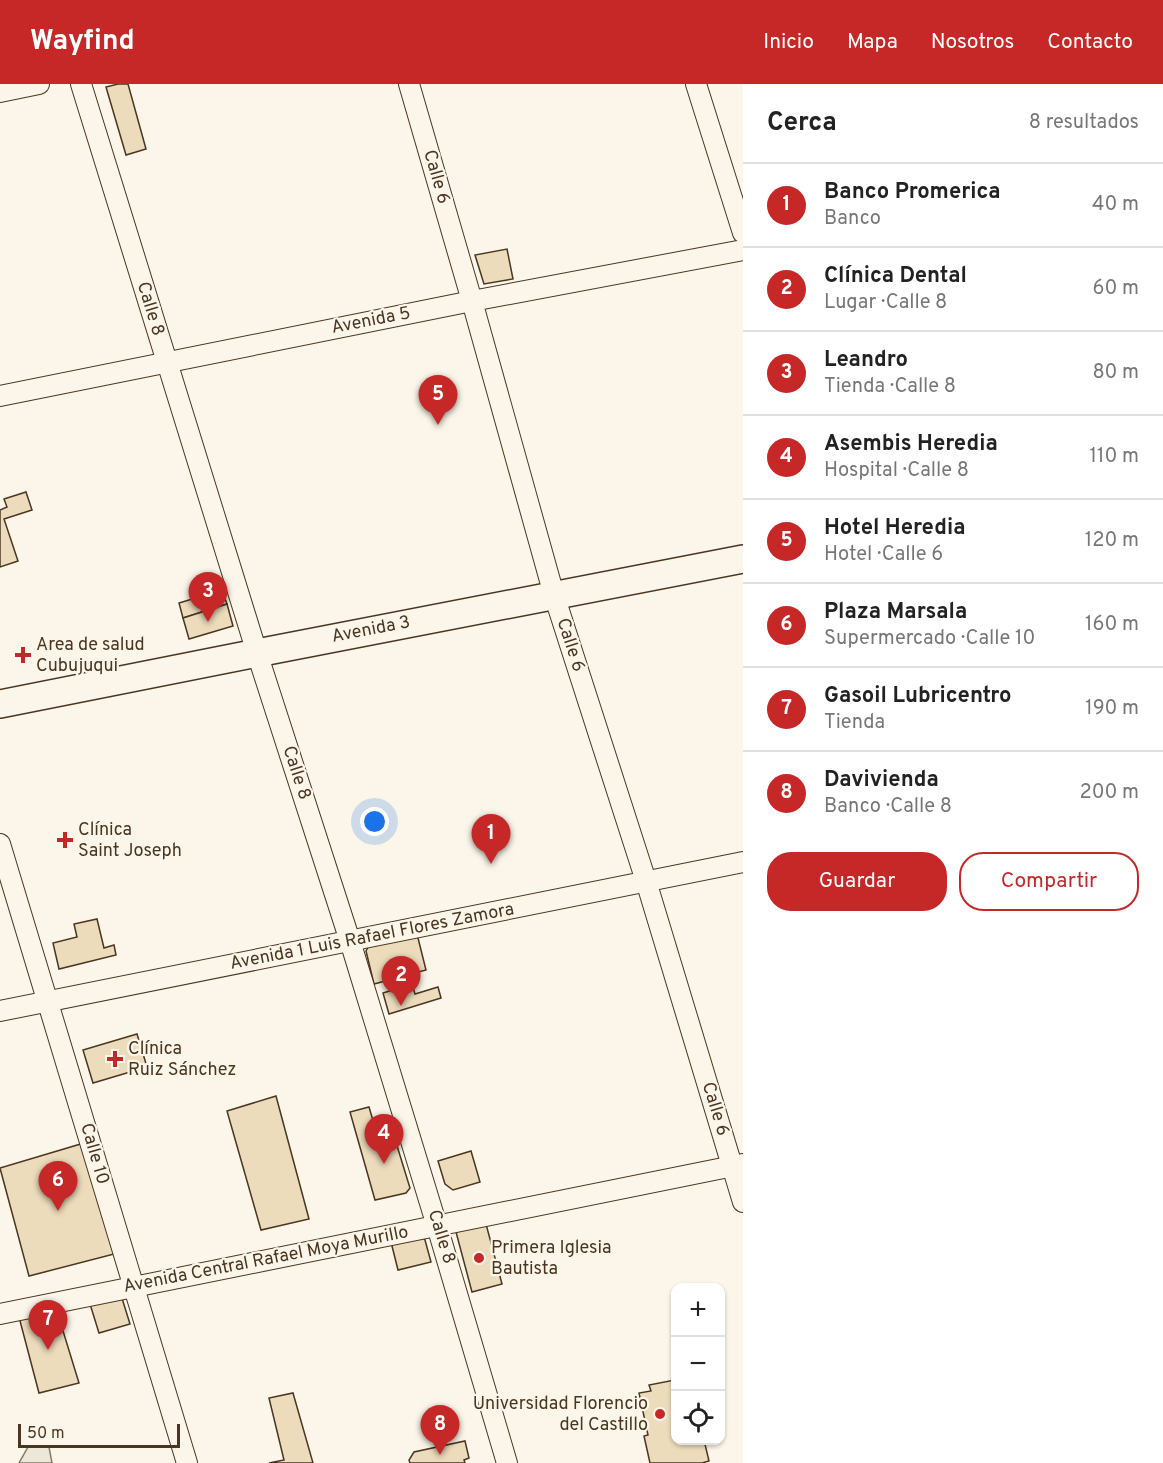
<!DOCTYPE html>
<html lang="es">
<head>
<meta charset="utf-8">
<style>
	body { margin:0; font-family:Overpass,sans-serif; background:#f2f2f2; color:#222 }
	.controls { position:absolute; right:18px; bottom:18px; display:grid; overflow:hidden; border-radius:12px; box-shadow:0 2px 4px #0004 }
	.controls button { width:54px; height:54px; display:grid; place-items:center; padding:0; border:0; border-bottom:2px solid #e0e0e0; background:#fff; color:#222; font:30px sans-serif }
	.scale { position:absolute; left:18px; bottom:15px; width:162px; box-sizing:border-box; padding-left:6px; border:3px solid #4a3520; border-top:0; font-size:16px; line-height:21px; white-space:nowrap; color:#4a3520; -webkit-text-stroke:4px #fbf6e9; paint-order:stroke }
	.you { position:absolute; left:375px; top:738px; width:21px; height:21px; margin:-15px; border:4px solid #fff; border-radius:50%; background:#1a73e8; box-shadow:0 0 0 9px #1a73e833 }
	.badge { display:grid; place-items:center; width:39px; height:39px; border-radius:50%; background:#c62828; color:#fff; font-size:20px; font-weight:700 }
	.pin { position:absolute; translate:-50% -50px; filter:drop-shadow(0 2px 3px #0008) }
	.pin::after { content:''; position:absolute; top:32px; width:21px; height:18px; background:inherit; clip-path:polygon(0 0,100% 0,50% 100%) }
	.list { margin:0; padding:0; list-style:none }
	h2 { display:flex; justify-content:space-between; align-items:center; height:78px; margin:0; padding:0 24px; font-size:26px }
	h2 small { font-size:20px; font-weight:400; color:#767676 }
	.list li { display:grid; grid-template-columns:39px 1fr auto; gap:18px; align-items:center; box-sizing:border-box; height:84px; padding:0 24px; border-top:2px solid #e0e0e0 }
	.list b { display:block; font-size:22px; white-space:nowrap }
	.list p { margin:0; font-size:20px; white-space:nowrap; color:#767676 }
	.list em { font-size:20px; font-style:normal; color:#767676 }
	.actions { display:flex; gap:12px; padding:18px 24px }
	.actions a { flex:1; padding:14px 0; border:2px solid #c62828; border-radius:24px; text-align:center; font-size:21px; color:#c62828 }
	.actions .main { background:#c62828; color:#fff }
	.icon { flex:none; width:33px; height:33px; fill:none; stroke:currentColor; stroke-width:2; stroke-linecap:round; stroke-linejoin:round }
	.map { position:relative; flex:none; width:743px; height:1379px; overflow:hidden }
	header { display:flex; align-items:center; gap:36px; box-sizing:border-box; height:84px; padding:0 30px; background:#c62828; color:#fff }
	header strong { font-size:28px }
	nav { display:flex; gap:33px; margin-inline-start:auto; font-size:21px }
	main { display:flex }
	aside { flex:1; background:#fff }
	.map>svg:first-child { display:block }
	.parking { fill:#ede7d9; stroke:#887966; stroke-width:1.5 }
	.building { fill:#ecdcbc; stroke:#4a3520; stroke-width:1.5 }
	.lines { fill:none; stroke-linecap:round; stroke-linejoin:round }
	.street-casing { stroke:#4a3520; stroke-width:22 }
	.secondary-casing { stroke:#4a3520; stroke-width:30 }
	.street { stroke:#fbf6e9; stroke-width:20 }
	.secondary { stroke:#fbf6e9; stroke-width:27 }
	.poi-dot { fill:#c62828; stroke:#fbf6e9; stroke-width:2 }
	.labels { text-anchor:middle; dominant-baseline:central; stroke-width:4.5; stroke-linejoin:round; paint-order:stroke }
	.street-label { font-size:18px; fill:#4a3520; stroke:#fbf6e9 }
	.poi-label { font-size:18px; fill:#4a3520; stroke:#fbf6e9; text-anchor:start }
</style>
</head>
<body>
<header>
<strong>Wayfind</strong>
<nav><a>Inicio</a><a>Mapa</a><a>Nosotros</a><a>Contacto</a></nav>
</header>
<main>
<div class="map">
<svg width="743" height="1379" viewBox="0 0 743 1379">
	<rect width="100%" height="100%" fill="#fbf6e9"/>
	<polygon class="parking" points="28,1363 49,1363 52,1379 19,1379"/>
	<g class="building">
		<polygon points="118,0 128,0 146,65 126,71 106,3"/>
		<polygon points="507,165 513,195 484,200 475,171"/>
		<polygon points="26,408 32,426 4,435 18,477 0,483 0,426 7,423 4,415"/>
		<polygon points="222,506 227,520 183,534 179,519"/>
		<polygon points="227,520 233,542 189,555 183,534"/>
		<polygon points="97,835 104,864 114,861 116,871 59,885 53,859 77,853 74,840"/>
		<polygon points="416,846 426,886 374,900 366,867 371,858"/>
		<polygon points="412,900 415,910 438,903 441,914 389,930 383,909"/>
		<polygon points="137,950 147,983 93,999 83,966"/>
		<polygon points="276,1012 309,1135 261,1146 227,1027"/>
		<polygon points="369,1023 379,1057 394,1052 410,1104 406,1109 375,1116 350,1028"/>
		<polygon points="84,1059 118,1169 29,1192 0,1084"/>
		<polygon points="471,1067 480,1098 453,1106 445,1100 438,1077"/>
		<polygon points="486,1140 502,1200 472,1208 456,1148"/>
		<polygon points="422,1151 425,1156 431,1178 398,1186 391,1158"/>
		<polygon points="121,1211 130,1240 99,1249 90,1220"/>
		<polygon points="56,1224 79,1299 39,1309 19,1233"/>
		<polygon points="673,1288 676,1288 676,1356 704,1356 709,1377 702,1379 650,1379 644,1352 648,1351 639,1309 651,1307 649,1301 675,1296"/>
		<polygon points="293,1309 313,1379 269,1379 284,1376 269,1314"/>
		<polygon points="465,1357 469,1374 464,1376 465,1379 410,1379 409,1376 414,1368"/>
	</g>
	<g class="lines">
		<g class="street-casing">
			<g id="street">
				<polyline points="81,0 257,569 350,857 437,1142 507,1379"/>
				<polyline points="409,0 472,217 554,511 646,797 743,1118"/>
				<polyline points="696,0 743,149"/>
				<polyline points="0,8 39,0"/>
				<polyline points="0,312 472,217 743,166"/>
				<path d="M0,760c64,206 123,413 187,619"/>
				<polyline points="0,927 743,778"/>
				<polyline points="0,1230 743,1080"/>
			</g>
		</g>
		<g class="secondary-casing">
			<polyline id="secondary" points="0,620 257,569 743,475"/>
		</g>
		<use href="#street" class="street"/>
		<use href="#secondary" class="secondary"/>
	</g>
	<g class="poi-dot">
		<path d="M20 562h6v6h6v6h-6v6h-6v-6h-6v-6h6z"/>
		<path d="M62 747h6v6h6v6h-6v6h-6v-6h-6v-6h6z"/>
		<path d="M112 966h6v6h6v6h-6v6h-6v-6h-6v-6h6z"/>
		<circle cx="479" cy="1174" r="6"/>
		<circle cx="660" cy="1330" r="6"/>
	</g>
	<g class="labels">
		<g class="street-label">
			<text transform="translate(436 93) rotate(74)">Calle 6</text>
			<text transform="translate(150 225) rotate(73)">Calle 8</text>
			<text transform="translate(371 237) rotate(-11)">Avenida 5</text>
			<text transform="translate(371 546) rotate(-11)">Avenida 3</text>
			<text transform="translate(570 561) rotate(72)">Calle 6</text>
			<text transform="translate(296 689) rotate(72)">Calle 8</text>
			<text transform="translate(372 853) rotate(-11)">Avenida 1 Luis Rafael Flores Zamora</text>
			<text transform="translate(715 1025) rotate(73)">Calle 6</text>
			<text transform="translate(94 1070) rotate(74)">Calle 10</text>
			<text transform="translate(441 1153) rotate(73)">Calle 8</text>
			<text transform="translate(266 1176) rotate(-11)">Avenida Central Rafael Moya Murillo</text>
		</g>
		<g class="poi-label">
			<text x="36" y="561">Area de salud<tspan x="36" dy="21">Cubujuqui</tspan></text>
			<text x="78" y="746">Clínica<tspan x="78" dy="21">Saint Joseph</tspan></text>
			<text x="128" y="965">Clínica<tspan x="128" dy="21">Ruiz Sánchez</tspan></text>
			<text x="491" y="1164">Primera Iglesia<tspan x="491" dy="21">Bautista</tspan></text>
			<text x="648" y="1320" text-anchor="end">Universidad Florencio<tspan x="648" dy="21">del Castillo</tspan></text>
		</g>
	</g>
</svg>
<div class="controls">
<button>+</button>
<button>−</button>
<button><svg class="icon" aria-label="locate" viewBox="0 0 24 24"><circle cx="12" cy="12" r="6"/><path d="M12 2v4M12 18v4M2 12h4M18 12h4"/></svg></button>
</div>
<div class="scale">50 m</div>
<div class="you"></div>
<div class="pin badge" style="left:491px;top:780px">1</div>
<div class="pin badge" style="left:401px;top:922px">2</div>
<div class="pin badge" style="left:208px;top:538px">3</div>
<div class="pin badge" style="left:384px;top:1080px">4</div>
<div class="pin badge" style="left:438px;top:341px">5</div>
<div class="pin badge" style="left:58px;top:1127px">6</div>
<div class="pin badge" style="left:48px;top:1266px">7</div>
<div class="pin badge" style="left:440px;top:1371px">8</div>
</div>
<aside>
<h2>Cerca<small>8 resultados</small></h2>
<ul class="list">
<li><span class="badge">1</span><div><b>Banco Promerica</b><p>Banco</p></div><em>40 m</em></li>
<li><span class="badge">2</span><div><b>Clínica Dental</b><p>Lugar · Calle 8</p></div><em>60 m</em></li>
<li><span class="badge">3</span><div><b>Leandro</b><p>Tienda · Calle 8</p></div><em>80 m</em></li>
<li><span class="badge">4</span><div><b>Asembis Heredia</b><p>Hospital · Calle 8</p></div><em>110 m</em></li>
<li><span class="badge">5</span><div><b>Hotel Heredia</b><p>Hotel · Calle 6</p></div><em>120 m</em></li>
<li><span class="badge">6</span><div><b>Plaza Marsala</b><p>Supermercado · Calle 10</p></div><em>160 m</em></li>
<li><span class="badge">7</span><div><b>Gasoil Lubricentro</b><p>Tienda</p></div><em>190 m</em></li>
<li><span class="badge">8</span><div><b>Davivienda</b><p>Banco · Calle 8</p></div><em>200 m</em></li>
</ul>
<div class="actions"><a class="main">Guardar</a><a>Compartir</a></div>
</aside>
</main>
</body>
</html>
